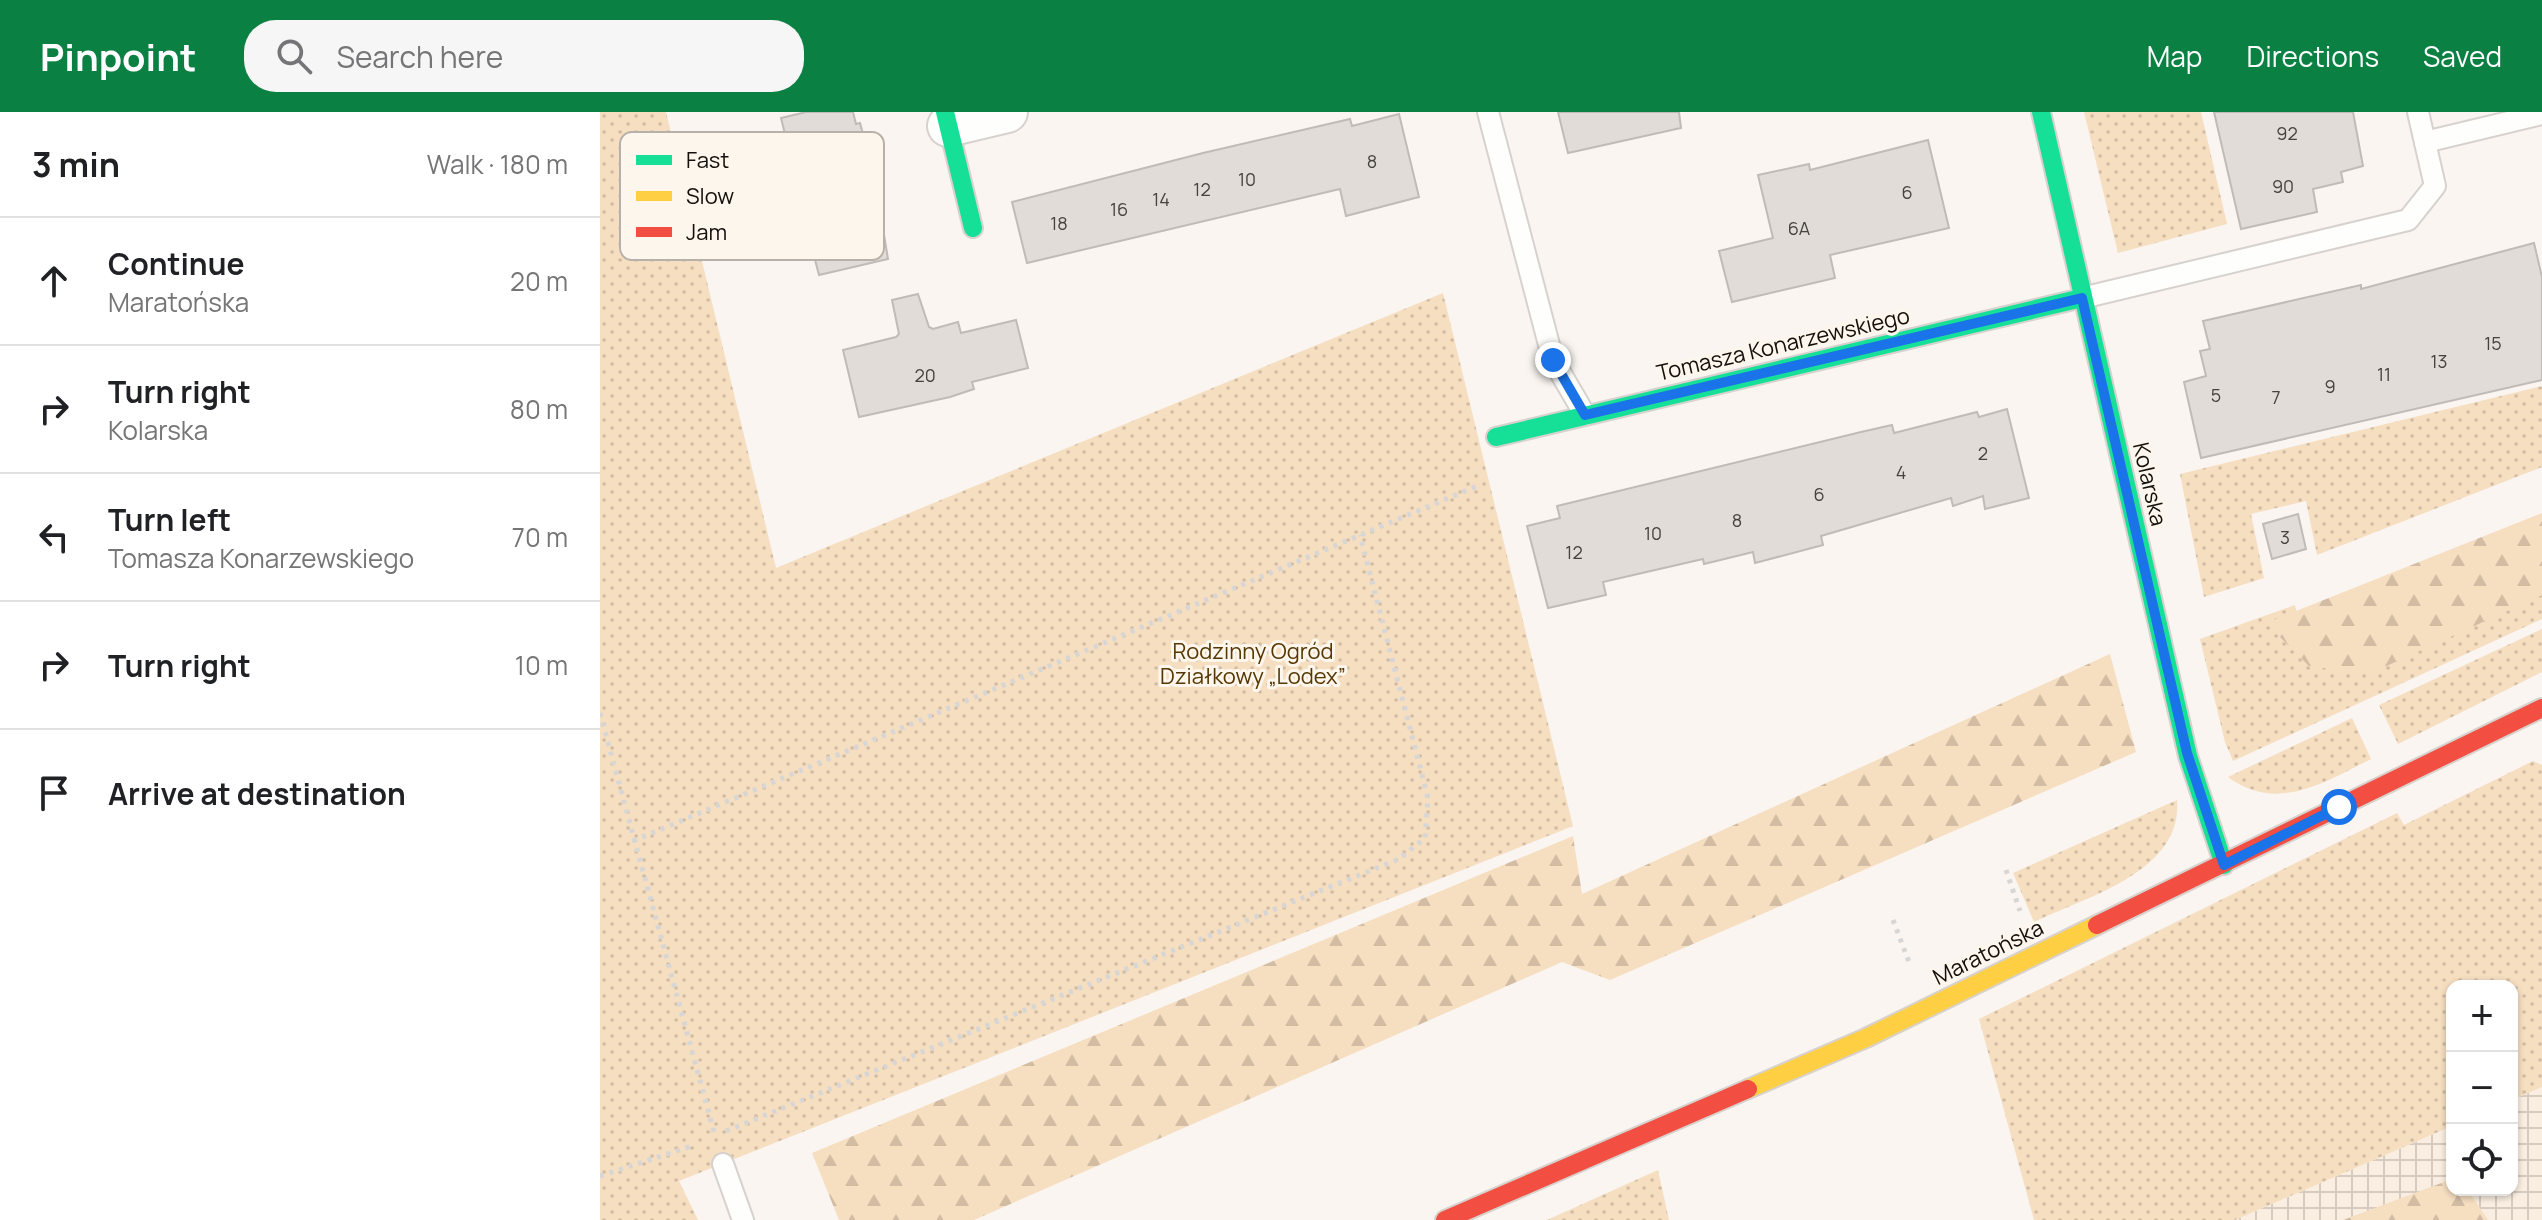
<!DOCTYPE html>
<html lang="en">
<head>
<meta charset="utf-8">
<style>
	body { margin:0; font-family:Manrope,sans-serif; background:#f6f6f6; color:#202124 }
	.controls { position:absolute; right:24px; bottom:24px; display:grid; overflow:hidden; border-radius:16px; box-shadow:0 2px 6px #0004 }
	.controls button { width:72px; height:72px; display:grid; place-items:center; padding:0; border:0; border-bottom:2px solid #e0e0e0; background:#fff; color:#202124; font:40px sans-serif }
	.stop { position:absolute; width:24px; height:24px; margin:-18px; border:6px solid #1a73e8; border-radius:50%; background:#fff }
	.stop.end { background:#1a73e8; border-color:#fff; box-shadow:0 2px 8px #0008 }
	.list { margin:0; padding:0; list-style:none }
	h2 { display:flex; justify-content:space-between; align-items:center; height:104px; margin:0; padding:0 32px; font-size:34px }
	h2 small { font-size:26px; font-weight:400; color:#757577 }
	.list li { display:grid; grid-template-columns:52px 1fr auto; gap:24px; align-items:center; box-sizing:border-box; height:128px; padding:0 32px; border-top:2px solid #e0e0e0 }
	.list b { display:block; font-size:30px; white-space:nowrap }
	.list p { margin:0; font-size:26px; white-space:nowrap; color:#757577 }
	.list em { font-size:26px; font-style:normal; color:#757577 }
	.icon { flex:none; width:44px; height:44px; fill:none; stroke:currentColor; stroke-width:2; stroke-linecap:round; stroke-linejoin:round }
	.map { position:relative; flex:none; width:1942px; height:1108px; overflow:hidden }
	header { display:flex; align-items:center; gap:48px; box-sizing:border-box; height:112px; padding:0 40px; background:#0b8043; color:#fff }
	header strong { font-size:38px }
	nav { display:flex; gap:44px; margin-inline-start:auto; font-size:28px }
	.search { width:560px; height:72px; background:#f6f6f6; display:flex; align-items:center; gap:20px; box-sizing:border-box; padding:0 28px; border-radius:32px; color:#757577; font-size:30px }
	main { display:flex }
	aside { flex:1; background:#fff }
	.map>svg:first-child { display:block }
	.industrial { fill:url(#industrial-grid) }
	.green { fill:url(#green-dots) }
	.forest { fill:url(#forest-firs) }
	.building { fill:#e1dcd7; stroke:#c0bbb7; stroke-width:2 }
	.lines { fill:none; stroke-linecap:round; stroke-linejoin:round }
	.lane-casing { stroke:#d7d2cd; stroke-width:24 }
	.street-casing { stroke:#d7d2cd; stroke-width:44 }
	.fast-casing { stroke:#d7d2cd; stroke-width:22 }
	.slow-casing { stroke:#d7d2cd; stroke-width:22 }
	.jam-casing { stroke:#d7d2cd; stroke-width:22 }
	.path { stroke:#d7d6d5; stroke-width:5; stroke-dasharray:4 6; stroke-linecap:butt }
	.lane { stroke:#fefefd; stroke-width:20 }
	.street { stroke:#fefefd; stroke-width:40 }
	.fast { stroke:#16e098; stroke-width:18 }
	.slow { stroke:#ffcf43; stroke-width:18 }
	.jam { stroke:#f24e42; stroke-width:18 }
	.route { stroke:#1a73e8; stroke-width:10 }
	.labels { text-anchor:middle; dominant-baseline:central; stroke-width:6; stroke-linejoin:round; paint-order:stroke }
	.number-label { font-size:18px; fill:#46423d }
	.street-label { font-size:22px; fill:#130f0a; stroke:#fdf6ed }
	.park-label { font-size:22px; fill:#573701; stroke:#fdf6ed }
	.key { fill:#fdf6ed; stroke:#b7b1a9; stroke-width:2 }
	.key-label { font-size:22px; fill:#130f0a }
</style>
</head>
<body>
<header>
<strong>Pinpoint</strong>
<div class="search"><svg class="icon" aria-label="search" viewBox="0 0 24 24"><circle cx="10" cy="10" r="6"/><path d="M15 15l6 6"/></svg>Search here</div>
<nav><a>Map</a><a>Directions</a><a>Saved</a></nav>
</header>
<main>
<aside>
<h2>3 min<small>Walk · 180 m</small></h2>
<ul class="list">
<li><svg class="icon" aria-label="ahead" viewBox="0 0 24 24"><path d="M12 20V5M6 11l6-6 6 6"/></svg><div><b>Continue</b><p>Maratońska</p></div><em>20 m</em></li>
<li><svg class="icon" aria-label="right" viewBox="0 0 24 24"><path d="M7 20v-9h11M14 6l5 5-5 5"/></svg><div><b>Turn right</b><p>Kolarska</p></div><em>80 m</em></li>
<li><svg class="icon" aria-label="left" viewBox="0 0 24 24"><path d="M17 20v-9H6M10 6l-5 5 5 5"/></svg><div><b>Turn left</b><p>Tomasza Konarzewskiego</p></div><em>70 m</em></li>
<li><svg class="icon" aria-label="right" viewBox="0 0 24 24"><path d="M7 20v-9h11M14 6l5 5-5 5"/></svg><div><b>Turn right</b></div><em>10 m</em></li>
<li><svg class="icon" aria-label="arrive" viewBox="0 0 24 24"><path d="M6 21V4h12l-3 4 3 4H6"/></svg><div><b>Arrive at destination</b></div></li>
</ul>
</aside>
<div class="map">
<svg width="1942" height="1108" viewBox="0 0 1942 1108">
	<defs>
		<pattern id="industrial-grid" width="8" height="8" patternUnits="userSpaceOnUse" patternTransform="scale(2)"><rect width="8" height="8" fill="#faeee1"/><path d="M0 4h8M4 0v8" fill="none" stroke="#d5cbc0"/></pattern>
		<pattern id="green-dots" width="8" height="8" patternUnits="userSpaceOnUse" patternTransform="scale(2)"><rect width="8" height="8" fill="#f6dec1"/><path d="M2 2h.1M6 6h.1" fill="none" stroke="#d2bda4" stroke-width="1.8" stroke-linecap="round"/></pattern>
		<pattern id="forest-firs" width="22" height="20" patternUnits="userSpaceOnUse" patternTransform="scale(2)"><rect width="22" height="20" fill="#f6dec1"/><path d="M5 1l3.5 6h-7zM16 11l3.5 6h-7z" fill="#d2bda4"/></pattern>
	</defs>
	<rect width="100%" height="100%" fill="#faf5f0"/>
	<polygon class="industrial" points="1942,975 1942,1108 1635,1108 1852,1014 1852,1078 1912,1078 1912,988"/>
	<g class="green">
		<polygon points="0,0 66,0 176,456 843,181 973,714 79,1069 98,1108 0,1108"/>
		<polygon points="1484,0 1601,0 1627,112 1518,141"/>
		<polygon points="1942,274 1942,355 1717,443 1706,389 1651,402 1664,466 1604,485 1580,362"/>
		<polygon points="1942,405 1942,507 1633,649 1625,630 1600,527 1695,493 1700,515"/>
		<polygon points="1942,517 1942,560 1798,632 1779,593"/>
		<path d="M1752,606l19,41c-48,24 -94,54 -143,18z"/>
		<polygon points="1933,649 1942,653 1942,975 1912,988 1912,874 1852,874 1852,1014 1635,1108 1434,1108 1379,907 1797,701 1804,713"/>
		<path d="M1577,688c6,72 -91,97 -143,122l-21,-49z"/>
		<polygon points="1058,1058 1069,1108 947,1108"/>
	</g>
	<g class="forest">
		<polygon points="1942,401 1942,483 1769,562 1709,554 1666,511"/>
		<polygon points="1510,542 1536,640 1010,868 962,850 374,1108 239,1108 212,1041 973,724 982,782"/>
		<polygon points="1852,1067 1852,1078 1868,1078 1888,1108 1743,1108"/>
	</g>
	<g class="building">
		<polygon points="206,0 253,0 256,12 260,11 282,91 279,92 288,147 219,163 213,140 209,141 182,30 187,30 181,6"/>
		<polygon points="958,0 1079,0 1081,16 968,41"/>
		<polygon points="1614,0 1753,0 1763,54 1741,60 1743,70 1713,77 1717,100 1641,117"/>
		<polygon points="799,2 819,85 746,104 740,77 427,151 412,90 603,41 750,7 752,14"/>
		<polygon points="1328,28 1349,116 1230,143 1235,166 1132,190 1119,139 1173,126 1158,63 1209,52 1210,58"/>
		<polygon points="1934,131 1942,165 1942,268 1601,346 1584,270 1606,264 1600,239 1610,237 1603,209 1761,173 1761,177"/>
		<polygon points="318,182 329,215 333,217 358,210 361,221 416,208 428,256 372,270 374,277 350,285 259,305 243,238 296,225 299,222 292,188"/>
		<polygon points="1407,297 1429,386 1385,397 1383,384 1353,394 1351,386 1221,424 1223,433 1155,451 1153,440 1104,452 1103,447 1003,470 1006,483 948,496 927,414 960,406 957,394 1261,320 1292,313 1294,321 1377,300 1379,305"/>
		<polygon points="1698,402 1706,437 1672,447 1663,412"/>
	</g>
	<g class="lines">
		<g class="lane-casing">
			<g id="lane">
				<polyline points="888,0 953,248 985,303"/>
				<polyline points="1825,30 1942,2"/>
				<polyline points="1482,186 1808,108 1835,74 1818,0"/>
				<polyline points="123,1052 143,1108"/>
			</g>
		</g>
		<g class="street-casing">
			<polyline id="street" points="348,14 407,0"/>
		</g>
		<g class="fast-casing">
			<g id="fast">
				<polyline points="345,0 373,116"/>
				<polyline points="1441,0 1588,644 1624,753"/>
				<polyline points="896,325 1482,186"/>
			</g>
		</g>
		<g class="slow-casing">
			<polyline id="slow" points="1148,977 1266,926 1497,813"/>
		</g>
		<g class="jam-casing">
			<g id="jam">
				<polyline points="1497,813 1942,596"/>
				<polyline points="845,1108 1148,977"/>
			</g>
		</g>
		<g class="path">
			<polyline points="0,601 114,1020"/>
			<polyline points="33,729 877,374"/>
			<polyline points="1406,758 1420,799"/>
			<polyline points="1293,808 1309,850"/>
			<polyline points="126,1019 799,747 825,726 828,686 760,423"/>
			<polyline points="0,1064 95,1033"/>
		</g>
		<use href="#lane" class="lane"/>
		<use href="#street" class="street"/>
		<use href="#fast" class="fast"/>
		<use href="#slow" class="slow"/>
		<use href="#jam" class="jam"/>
	</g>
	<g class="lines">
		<polyline class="route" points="953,248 985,303 1482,186 1587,641 1624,753 1739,695"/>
	</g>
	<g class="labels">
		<g class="number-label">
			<text x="1687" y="21">92</text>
			<text x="772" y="49">8</text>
			<text x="647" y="67">10</text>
			<text x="1683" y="74">90</text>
			<text x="602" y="77">12</text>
			<text x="1307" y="80">6</text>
			<text x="561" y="87">14</text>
			<text x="519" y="97">16</text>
			<text x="459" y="111">18</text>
			<text x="1199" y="116">6A</text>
			<text x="1893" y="231">15</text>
			<text x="1839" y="249">13</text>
			<text x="1784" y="262">11</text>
			<text x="325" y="263">20</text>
			<text x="1730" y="274">9</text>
			<text x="1616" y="283">5</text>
			<text x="1676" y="285">7</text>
			<text x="1383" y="341">2</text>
			<text x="1301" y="360">4</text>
			<text x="1219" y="382">6</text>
			<text x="1137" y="408">8</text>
			<text x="1053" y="421">10</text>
			<text x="1685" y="425">3</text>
			<text x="974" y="440">12</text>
		</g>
		<g class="street-label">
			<text transform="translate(1183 232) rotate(-13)">Tomasza Konarzewskiego</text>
			<text transform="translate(1550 372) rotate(77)">Kolarska</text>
			<text transform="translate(1388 840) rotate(-26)">Maratońska</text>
		</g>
		<g class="park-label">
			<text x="653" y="539">Rodzinny Ogród<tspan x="653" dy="25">Działkowy „Lodex”</tspan></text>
		</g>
	</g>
	<rect x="20" y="20" width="264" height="128" rx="12" class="key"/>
	<rect x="36" y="43" width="36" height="10" fill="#16e098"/>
	<rect x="36" y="79" width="36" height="10" fill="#ffcf43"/>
	<rect x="36" y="115" width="36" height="10" fill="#f24e42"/>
	<g class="key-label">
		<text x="86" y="56">Fast</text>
		<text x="86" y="92">Slow</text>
		<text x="86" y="128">Jam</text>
	</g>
</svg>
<div class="controls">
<button>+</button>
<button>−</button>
<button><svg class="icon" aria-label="locate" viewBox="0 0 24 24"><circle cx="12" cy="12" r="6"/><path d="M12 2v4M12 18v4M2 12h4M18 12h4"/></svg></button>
</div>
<div class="stop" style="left:1739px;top:695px"></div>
<div class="stop end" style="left:953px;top:248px"></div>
</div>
</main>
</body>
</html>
